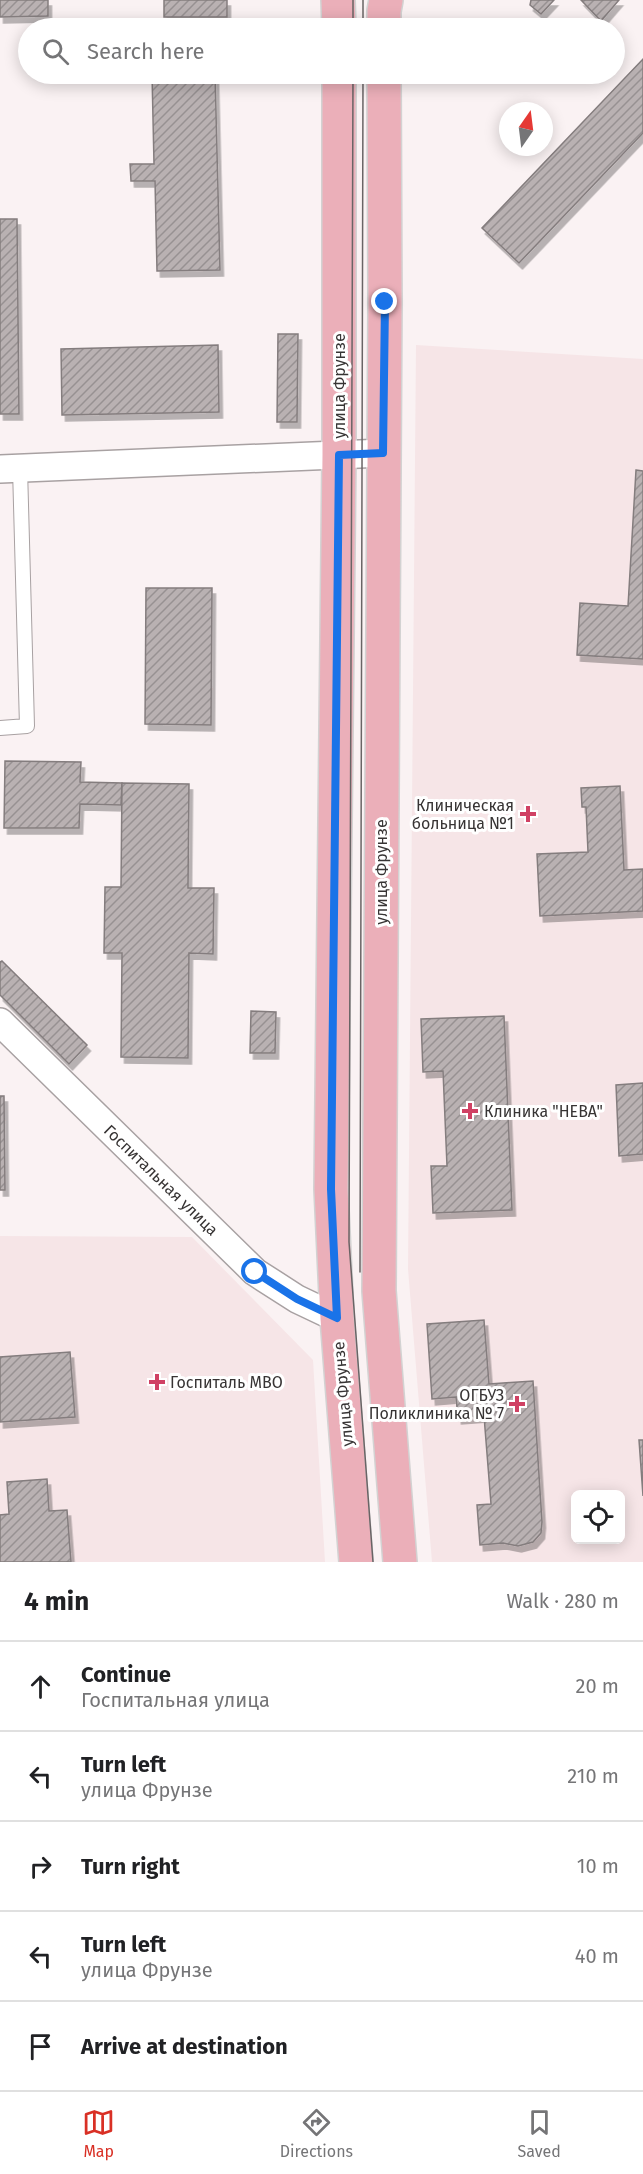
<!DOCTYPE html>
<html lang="en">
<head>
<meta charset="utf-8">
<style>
	body { margin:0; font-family:"Fira Sans",sans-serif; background:#f6f6f6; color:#202124 }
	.controls { position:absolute; right:18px; bottom:18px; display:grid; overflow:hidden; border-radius:9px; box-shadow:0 3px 15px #0003 }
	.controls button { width:54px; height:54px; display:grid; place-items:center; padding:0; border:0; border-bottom:2px solid #e0e0e0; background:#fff; color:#202124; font:30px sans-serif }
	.compass { position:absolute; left:499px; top:102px; width:54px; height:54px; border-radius:50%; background:#fff; box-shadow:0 3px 15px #0003; rotate:14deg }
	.stop { position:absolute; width:18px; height:18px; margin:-14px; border:4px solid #1a73e8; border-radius:50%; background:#fff }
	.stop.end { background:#1a73e8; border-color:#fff; box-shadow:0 2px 6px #0008 }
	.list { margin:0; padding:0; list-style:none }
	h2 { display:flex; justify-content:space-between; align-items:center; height:78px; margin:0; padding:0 24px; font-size:26px }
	h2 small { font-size:20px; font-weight:400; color:#757577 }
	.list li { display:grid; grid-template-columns:39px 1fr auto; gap:18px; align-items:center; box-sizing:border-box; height:90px; padding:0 24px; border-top:2px solid #e0e0e0 }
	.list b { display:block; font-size:22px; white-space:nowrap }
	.list p { margin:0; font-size:20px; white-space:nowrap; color:#757577 }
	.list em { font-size:20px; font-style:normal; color:#757577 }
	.icon { flex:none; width:33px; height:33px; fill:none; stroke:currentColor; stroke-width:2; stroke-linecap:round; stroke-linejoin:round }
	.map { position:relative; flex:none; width:643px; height:1562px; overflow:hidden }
	.search { position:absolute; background:#fff; box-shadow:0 3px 15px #0003; left:18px; right:18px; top:18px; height:66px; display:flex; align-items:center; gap:15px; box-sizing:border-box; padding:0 21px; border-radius:33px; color:#757577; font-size:22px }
	.sheet { height:528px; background:#fff }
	nav { display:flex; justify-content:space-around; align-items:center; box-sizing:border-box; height:84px; border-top:2px solid #e0e0e0; background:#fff; font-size:16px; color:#757577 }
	nav a { display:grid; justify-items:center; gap:3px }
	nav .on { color:#d93025 }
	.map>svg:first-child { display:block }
	.built { fill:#f6e5e7; fill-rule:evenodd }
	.building { fill:url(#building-hatch); stroke:#847d7e; stroke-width:1.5; filter:url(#shadow) }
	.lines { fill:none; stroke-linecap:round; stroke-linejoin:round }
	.service-casing { stroke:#a8a1a2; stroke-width:16 }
	.minor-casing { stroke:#a8a1a2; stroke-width:30 }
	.primary-casing { stroke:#d3d2d2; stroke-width:36 }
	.service { stroke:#fff; stroke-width:14 }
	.minor { stroke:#fff; stroke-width:27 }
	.primary { stroke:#ebafb9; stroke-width:33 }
	.tram { stroke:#696465; stroke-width:1.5 }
	.route { stroke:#1a73e8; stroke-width:8 }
	.poi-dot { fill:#d04164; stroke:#fff; stroke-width:2 }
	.labels { text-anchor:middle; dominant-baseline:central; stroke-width:6; stroke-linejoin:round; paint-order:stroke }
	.street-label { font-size:16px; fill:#373434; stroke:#fff }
	.poi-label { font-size:16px; fill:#373434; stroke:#fff; text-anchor:end }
</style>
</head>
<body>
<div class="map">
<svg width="643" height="1562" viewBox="0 0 643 1562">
	<defs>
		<pattern id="building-hatch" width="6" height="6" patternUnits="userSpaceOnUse" patternTransform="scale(1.5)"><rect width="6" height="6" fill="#b9b1b2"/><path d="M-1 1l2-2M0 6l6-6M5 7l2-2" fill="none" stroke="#979192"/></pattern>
		<filter id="shadow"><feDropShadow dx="3.5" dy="6" stdDeviation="0" flood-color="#0004"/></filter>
	</defs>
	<rect width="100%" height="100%" fill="#faf2f3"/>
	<g class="built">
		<path d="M416,345l227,14v1203h-211l-24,-293zM576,1494h44v46h-44z"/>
		<polygon points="0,1236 192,1237 313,1360 325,1562 0,1562"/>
	</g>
	<g class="building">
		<polygon points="0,0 48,0 48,16 0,17"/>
		<rect x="164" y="0" width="63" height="17"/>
		<polygon points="531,0 554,0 541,14 530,5"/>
		<polygon points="581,0 619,0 601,21"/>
		<polygon points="643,59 643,133 519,263 482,228"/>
		<polygon points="152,74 215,74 220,270 157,271 155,181 131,181 130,164 154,164"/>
		<polygon points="0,219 17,219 19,414 0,414"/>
		<polygon points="278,334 298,334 297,422 277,422"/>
		<polygon points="218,345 219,412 62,415 61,349"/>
		<polygon points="636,470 643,471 643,659 577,655 580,603 628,606"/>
		<polygon points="146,588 212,588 211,725 145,724"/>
		<polygon points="5,761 81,762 80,782 122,783 121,805 80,804 79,828 4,828"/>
		<polygon points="122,783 189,784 188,888 214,888 213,954 189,953 188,1058 121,1057 122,953 104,953 105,887 121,887"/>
		<polygon points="620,786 624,870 643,869 643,911 540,916 537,854 588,852 586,807 582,807 581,788"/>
		<polygon points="2,961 87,1045 69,1064 0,995 0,962"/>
		<polygon points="251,1011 276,1012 275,1053 250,1053"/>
		<polygon points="504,1016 512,1210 433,1213 431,1166 447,1166 443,1071 423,1072 421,1019"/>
		<polygon points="643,1083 643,1154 619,1156 616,1085"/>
		<polygon points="0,1096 4,1096 5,1190 0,1190"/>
		<polygon points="484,1320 489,1384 533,1381 542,1522 541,1533 533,1542 518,1546 503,1543 480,1545 477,1505 491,1504 484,1416 458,1418 456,1397 432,1399 427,1324"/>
		<polygon points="70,1352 75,1417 0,1422 0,1357"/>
		<polygon points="639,1440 643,1440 643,1496"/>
		<polygon points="47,1479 49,1511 67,1510 71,1562 0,1562 0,1515 9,1514 7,1482"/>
	</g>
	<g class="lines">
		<g class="service-casing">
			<polyline id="service" points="0,728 27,726 20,468"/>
		</g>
		<g class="minor-casing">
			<g id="minor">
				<polyline points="0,469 383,453"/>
				<polyline points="0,1022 255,1272 297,1299 337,1318"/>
			</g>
		</g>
		<g class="primary-casing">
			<g id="primary">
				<polyline points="338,0 339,28"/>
				<polyline points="384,28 384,11 386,0"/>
				<polyline points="339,74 339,455 331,1189 337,1318 356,1562"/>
				<polyline points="384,74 385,302 379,1291 400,1562"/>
			</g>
		</g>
		<use href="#service" class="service"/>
		<use href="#minor" class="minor"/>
		<use href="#primary" class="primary"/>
		<g class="tram">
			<polyline points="353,0 353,28"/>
			<polyline points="363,0 363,28"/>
			<polyline points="353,74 349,1242 373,1562"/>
			<polyline points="360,1272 363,74"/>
		</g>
	</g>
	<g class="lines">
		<polyline class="route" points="255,1272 297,1299 337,1318 331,1189 339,455 383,453 385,302"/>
	</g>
	<g class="poi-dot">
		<path d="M525 805h6v6h6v6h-6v6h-6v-6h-6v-6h6z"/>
		<path d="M467 1102h6v6h6v6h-6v6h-6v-6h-6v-6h6z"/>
		<path d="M154 1373h6v6h6v6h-6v6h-6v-6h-6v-6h6z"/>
		<path d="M514 1395h6v6h6v6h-6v6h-6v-6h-6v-6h6z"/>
	</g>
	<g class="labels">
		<g class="street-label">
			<text transform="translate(339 386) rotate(-90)">улица Фрунзе</text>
			<text transform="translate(381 872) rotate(-90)">улица Фрунзе</text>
			<text transform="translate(161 1180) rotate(44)">Госпитальная улица</text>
			<text transform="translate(343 1394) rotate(-95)">улица Фрунзе</text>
		</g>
		<g class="poi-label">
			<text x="514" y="805">Клиническая<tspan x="514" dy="18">больница №1</tspan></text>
			<text x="484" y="1111" text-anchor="start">Клиника "НЕВА"</text>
			<text x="170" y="1382" text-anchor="start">Госпиталь МВО</text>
			<text x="504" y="1395">ОГБУЗ<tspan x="504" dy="18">Поликлиника № 7</tspan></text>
		</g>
	</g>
</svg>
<div class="controls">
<button><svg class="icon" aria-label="locate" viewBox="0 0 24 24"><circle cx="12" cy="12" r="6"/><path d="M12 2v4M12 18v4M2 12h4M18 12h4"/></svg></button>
</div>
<svg class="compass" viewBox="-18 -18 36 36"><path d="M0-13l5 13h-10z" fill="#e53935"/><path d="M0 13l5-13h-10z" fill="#757577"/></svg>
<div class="stop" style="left:255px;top:1272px"></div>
<div class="stop end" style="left:385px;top:302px"></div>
<div class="search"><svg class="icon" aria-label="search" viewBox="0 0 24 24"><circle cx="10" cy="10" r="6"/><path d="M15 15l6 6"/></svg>Search here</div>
</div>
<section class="sheet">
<h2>4 min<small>Walk · 280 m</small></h2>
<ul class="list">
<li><svg class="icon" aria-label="ahead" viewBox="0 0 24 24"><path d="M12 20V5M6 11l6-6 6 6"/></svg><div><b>Continue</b><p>Госпитальная улица</p></div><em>20 m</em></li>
<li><svg class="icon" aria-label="left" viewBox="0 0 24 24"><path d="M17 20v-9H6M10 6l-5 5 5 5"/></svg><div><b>Turn left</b><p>улица Фрунзе</p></div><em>210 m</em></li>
<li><svg class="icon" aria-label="right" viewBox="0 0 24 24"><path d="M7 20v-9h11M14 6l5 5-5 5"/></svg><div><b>Turn right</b></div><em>10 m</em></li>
<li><svg class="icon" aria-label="left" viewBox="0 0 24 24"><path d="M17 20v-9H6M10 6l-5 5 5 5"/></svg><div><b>Turn left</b><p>улица Фрунзе</p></div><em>40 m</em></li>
<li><svg class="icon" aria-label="arrive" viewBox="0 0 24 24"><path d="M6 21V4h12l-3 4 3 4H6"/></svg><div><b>Arrive at destination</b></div></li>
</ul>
</section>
<nav>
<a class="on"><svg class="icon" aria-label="map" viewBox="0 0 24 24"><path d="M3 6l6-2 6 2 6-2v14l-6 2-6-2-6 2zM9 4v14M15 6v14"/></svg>Map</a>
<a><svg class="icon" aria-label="directions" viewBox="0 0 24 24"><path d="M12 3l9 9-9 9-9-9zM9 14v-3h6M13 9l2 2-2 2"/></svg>Directions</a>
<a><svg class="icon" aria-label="saved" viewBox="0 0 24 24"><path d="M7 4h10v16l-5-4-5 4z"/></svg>Saved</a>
</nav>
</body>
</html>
